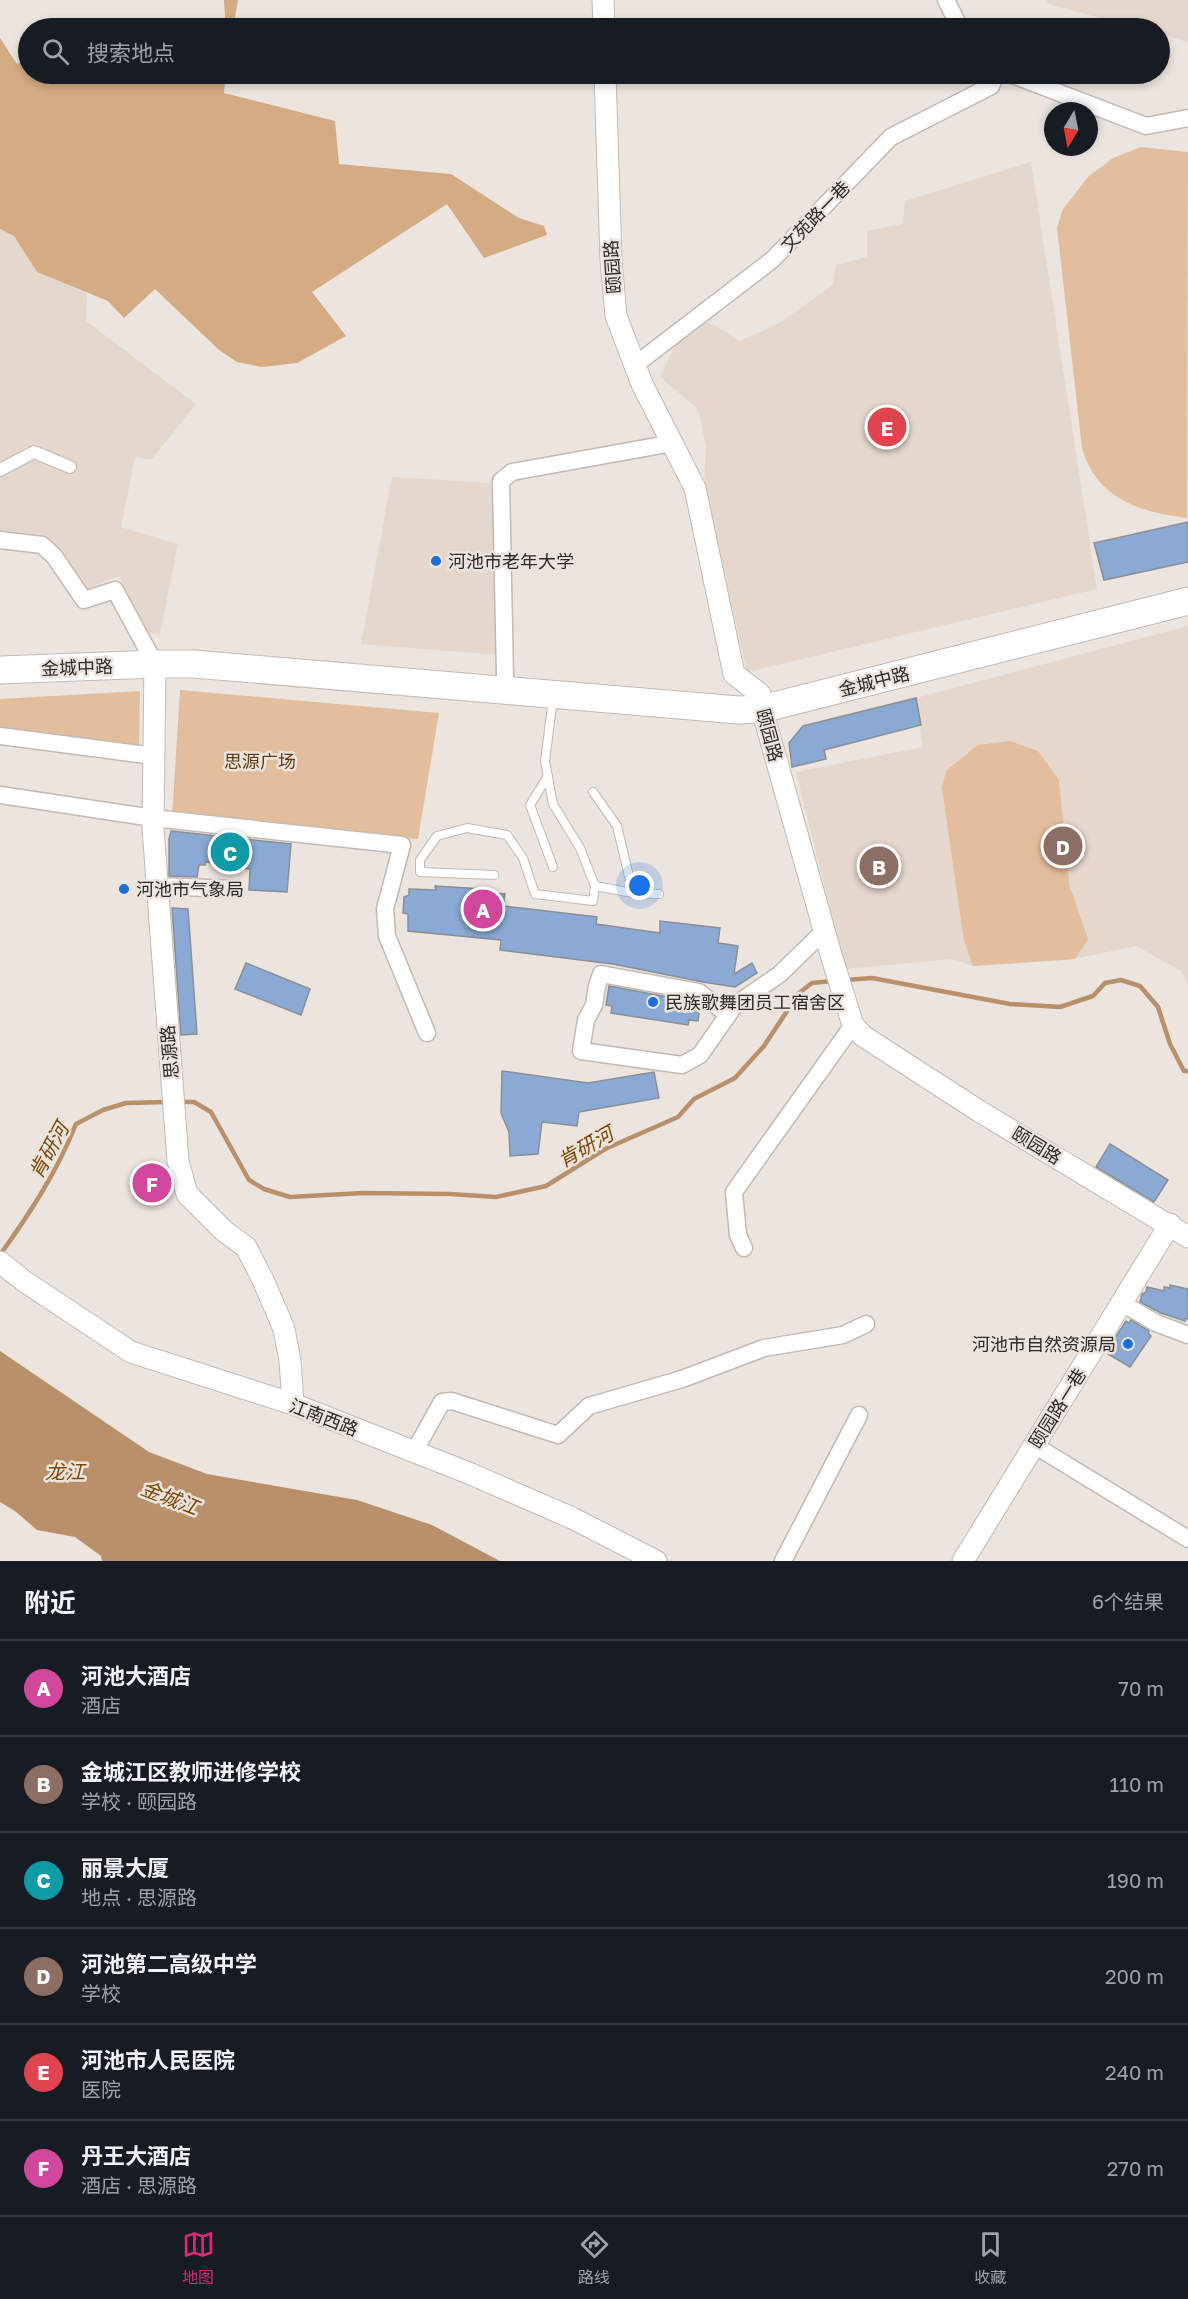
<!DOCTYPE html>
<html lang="zh">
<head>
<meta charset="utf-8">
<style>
	body { margin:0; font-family:"Golos Text","Noto Sans SC",sans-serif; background:#242831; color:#f1f3f6 }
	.compass { position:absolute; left:1044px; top:102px; width:54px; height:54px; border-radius:50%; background:#171b24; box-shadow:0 3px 9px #0003; rotate:190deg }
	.you { position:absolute; left:640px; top:886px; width:21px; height:21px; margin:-15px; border:4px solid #fff; border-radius:50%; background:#1a73e8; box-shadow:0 0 0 9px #1a73e833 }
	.badge { display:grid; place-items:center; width:39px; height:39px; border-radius:50%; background:#db2777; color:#fff; font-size:20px; font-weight:700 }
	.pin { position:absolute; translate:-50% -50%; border:3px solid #fff; box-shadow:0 2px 6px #0006 }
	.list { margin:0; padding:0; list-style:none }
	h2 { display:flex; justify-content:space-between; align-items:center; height:78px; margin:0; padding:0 24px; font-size:26px }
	h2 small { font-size:20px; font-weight:400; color:#9ea1a6 }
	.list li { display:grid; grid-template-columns:39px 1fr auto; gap:18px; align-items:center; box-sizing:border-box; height:96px; padding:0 24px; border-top:2px solid #363941 }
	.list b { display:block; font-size:22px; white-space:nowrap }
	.list p { margin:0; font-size:20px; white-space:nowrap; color:#9ea1a6 }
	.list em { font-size:20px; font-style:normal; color:#9ea1a6 }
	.icon { flex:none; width:33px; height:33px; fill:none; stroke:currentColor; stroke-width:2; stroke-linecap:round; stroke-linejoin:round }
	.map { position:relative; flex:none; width:1188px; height:1561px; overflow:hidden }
	.search { position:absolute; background:#171b24; box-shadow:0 3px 9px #0003; left:18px; right:18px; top:18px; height:66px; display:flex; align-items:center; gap:15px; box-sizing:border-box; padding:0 21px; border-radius:33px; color:#9ea1a6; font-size:22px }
	.sheet { height:654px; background:#171b24 }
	nav { display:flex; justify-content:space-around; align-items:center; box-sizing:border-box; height:84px; border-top:2px solid #363941; background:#171b24; font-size:16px; color:#9ea1a6 }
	nav a { display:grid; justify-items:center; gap:3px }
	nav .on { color:#db2777 }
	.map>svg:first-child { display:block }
	.built { fill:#e5d7cc }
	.green { fill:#e3be9d }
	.forest { fill:#d5ab84 }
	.water { fill:#b9906a }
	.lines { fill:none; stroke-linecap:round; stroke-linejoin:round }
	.stream { stroke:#b9906a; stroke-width:4.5 }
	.building { fill:#8aa9d4; stroke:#8a8f96; stroke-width:1.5 }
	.service-casing { stroke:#c1bab4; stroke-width:10 }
	.pedestrian-casing { stroke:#c1bab4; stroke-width:14 }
	.minor-casing { stroke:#c1bab4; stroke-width:19 }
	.tertiary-casing { stroke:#c1bab4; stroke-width:23 }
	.primary-casing { stroke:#c1bab4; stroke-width:29 }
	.service { stroke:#fff; stroke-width:8 }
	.pedestrian { stroke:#fff; stroke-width:12 }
	.minor { stroke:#fff; stroke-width:16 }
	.tertiary { stroke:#fff; stroke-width:21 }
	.primary { stroke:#fff; stroke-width:27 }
	.poi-dot { fill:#1a6fd9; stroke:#ece4de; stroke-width:2 }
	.labels { text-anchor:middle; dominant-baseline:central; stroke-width:5; stroke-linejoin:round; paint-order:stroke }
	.street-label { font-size:18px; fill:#2c2a27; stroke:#ece4de }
	.poi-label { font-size:18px; fill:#2c2a27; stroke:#ece4de; text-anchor:start }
	.park-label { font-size:18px; fill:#633b0c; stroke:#ece4de }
	.water-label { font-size:20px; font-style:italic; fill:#7d4803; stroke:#ece4de }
</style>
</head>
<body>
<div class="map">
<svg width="1188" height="1561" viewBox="0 0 1188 1561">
	<rect width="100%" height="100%" fill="#ece4de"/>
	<g class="built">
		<polygon points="1046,0 1188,0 1188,42 1160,34 1160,28 1138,28 1048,4"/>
		<polygon points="1031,162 1097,589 747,672 704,486 706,446 698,409 660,377 677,341 705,320 740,341 779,323 833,285 836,265 867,257 867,231 903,224 905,201"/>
		<polygon points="0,229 14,236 37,272 87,293 86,321 196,404 151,460 135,457 121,527 178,544 160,634 147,633 119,576 83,590 69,566 0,533"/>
		<polygon points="392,477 491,483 500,655 361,644"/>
		<polygon points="1188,626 1188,985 1181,971 1136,946 1069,960 973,966 952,959 845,969 796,772 923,747 916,698"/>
	</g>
	<g class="green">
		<path d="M1141,147l47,5 -1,366c-48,-6 -90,-19 -105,-70l-25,-220 6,-19 25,-32 25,-19z"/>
		<polygon points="180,690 439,713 418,839 172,818"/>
		<polygon points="140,691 139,746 0,727 0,699"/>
		<polygon points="1010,741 1038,751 1059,780 1070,891 1072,892 1088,939 1075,959 973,966 964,941 942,788 946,771 978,745"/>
	</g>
	<g class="forest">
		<polygon points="224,0 238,0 233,28 101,28 115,22 225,18"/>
		<polygon points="0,38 17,64 28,60 28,74 226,74 224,93 335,121 339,164 451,174 519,218 544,226 547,235 484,258 447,204 312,292 346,336 297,363 262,367 237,362 219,350 155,289 124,318 108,301 37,272 14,236 0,229"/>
	</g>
	<polygon class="water" points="0,1351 149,1452 207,1474 357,1500 432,1525 500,1561 102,1561 101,1556 75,1537 37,1530 15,1511 0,1502"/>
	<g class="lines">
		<g class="stream">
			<polyline points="846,980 872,978 1010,1004 1060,1007 1093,996 1105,983 1121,980 1140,986 1158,1007 1170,1044 1184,1071 1188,1071"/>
			<polyline points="180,1102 194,1102 211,1112 249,1180 264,1189 290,1197 363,1193 450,1194 496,1197 546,1186 605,1149 678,1117 694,1099 735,1078 764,1046 799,993 812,983 832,981"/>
			<path d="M0,1255c30,-42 57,-83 76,-131l27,-14 23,-7 43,-1"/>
		</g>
	</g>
	<g class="building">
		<polygon points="1188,522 1188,562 1104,580 1094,543"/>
		<polygon points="916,698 921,725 824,750 826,759 792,767 789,743 803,726"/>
		<polygon points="171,831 291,844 287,892 249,890 250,869 237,868 238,865 205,862 205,865 199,865 197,877 169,876 169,839"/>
		<polygon points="435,886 483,889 483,892 505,894 503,906 597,917 596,924 660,933 660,921 720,928 718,943 738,946 734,974 752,963 757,973 735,987 703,982 613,964 500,950 501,940 408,931 408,914 403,913 404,897 409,895 409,889 436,890"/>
		<polygon points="172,908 188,909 197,1034 181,1035"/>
		<polygon points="246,963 310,989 301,1015 235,989"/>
		<polygon points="609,986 695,1002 700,1006 698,1021 689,1020 688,1025 611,1013 612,1006 606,1005"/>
		<polygon points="502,1071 588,1083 654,1072 659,1098 579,1112 577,1126 542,1122 538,1154 510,1156 509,1132 501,1113"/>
		<polygon points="1110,1144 1168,1180 1154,1202 1096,1167"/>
		<polygon points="1170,1285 1188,1289 1188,1319 1186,1318 1185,1321 1161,1313 1140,1302 1142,1294 1146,1292 1147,1287 1164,1291 1164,1287 1170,1288"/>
		<polygon points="1131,1320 1149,1331 1148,1333 1151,1336 1130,1367 1108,1354 1112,1349 1109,1347 1126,1321 1129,1323"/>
	</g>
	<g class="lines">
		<g class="service-casing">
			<g id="service">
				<polyline points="553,699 545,761 553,804 580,848 595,886"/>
				<polyline points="548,776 530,805 553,867"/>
				<polyline points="593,792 617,826 633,893"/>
				<polyline points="494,875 420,872 420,860 437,836 467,828 507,835 523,858 535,894 593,901 595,886 633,893 659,894"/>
			</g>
		</g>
		<g class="pedestrian-casing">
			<polyline id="pedestrian" points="0,470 34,452 70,467"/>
		</g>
		<g class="minor-casing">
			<g id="minor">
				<polyline points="946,0 960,28"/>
				<polyline points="1010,74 1146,126 1188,118"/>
				<polyline points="635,365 772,260 891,137 991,86 996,74"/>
				<polyline points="0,540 42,545 54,556 84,600 115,590 155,664"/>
				<polyline points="505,677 501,481 512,472 673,443"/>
				<polyline points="0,736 154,756"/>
				<polyline points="0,795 153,818 402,845 385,909 387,936 427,1033"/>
				<polyline points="157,886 233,889"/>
				<polyline points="728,1015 699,992 601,974 597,986 594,1005 586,1020 581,1051 682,1065 700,1055 735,1005 780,974 824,931"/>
				<polyline points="744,1248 738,1235 734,1192 853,1025"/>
				<polyline points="1122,1303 1156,1323 1188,1335"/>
				<polyline points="1034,1445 1188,1539"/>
				<polyline points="414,1452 442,1402 452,1401 558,1435 589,1406 682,1379 764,1348 843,1335 866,1324"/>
				<polyline points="783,1561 859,1415"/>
			</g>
		</g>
		<g class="tertiary-casing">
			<g id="tertiary">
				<polyline points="603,0 604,28"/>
				<polyline points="605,74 611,260 616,316 642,384 695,488 734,674 760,694 762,709 831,955 853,1025 863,1036 979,1111 1188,1237"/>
				<polyline points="155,664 153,828 178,1161 187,1194 224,1231 246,1247 263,1280 284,1329 290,1361 293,1404"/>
				<polyline points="0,1262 24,1281 131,1352 293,1404 471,1474 572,1518 656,1561"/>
				<polyline points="963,1561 1170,1224"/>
			</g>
		</g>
		<g class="primary-casing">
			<polyline id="primary" points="0,670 155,664 194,664 738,710 762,709 1188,601"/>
		</g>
		<use href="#service" class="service"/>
		<use href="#pedestrian" class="pedestrian"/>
		<use href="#minor" class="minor"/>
		<use href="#tertiary" class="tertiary"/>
		<use href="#primary" class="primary"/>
	</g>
	<g class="poi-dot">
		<circle cx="436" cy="561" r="6"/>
		<circle cx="124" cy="889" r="6"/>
		<circle cx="653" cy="1002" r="6"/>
		<circle cx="1128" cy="1344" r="6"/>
	</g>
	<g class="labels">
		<g class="street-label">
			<text transform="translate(815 216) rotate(-46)">文苑路一巷</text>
			<text transform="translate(612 267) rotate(-94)">颐园路</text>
			<text transform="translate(77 667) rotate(-2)">金城中路</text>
			<text transform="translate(874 681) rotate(-14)">金城中路</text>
			<text transform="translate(770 735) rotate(75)">颐园路</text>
			<text transform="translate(169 1052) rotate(-95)">思源路</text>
			<text transform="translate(1037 1145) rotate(31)">颐园路</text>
			<text transform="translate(1057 1408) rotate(-58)">颐园路一巷</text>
			<text transform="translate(324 1417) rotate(21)">江南西路</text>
		</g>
		<g class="poi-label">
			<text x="448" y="561">河池市老年大学</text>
			<text x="136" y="889">河池市气象局</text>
			<text x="665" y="1002">民族歌舞团员工宿舍区</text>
			<text x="1116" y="1344" text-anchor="end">河池市自然资源局</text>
		</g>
		<g class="park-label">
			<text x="260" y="761">思源广场</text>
		</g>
		<g class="water-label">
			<text transform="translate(585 1146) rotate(-30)">肯研河</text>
			<text transform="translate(48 1150) rotate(-61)">肯研河</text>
			<text x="65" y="1471">龙江</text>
			<text transform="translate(170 1497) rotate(21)">金城江</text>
		</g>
	</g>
</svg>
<svg class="compass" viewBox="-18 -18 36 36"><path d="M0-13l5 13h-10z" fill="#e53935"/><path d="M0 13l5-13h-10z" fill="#9ea1a6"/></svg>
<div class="you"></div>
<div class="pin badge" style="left:483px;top:909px;background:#d1479c">A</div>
<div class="pin badge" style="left:879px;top:866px;background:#8d6e63">B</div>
<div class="pin badge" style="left:230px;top:852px;background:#0f9aa8">C</div>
<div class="pin badge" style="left:1063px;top:846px;background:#8d6e63">D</div>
<div class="pin badge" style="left:887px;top:427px;background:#e0444e">E</div>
<div class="pin badge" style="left:152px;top:1183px;background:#d1479c">F</div>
<div class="search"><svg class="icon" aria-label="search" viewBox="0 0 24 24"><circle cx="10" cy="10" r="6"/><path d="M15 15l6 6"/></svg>搜索地点</div>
</div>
<section class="sheet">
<h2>附近<small>6个结果</small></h2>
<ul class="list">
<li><span class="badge" style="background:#d1479c">A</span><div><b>河池大酒店</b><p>酒店</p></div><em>70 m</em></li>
<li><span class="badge" style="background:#8d6e63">B</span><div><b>金城江区教师进修学校</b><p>学校 · 颐园路</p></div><em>110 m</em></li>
<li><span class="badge" style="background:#0f9aa8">C</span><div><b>丽景大厦</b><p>地点 · 思源路</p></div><em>190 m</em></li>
<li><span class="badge" style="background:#8d6e63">D</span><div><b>河池第二高级中学</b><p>学校</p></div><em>200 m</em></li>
<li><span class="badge" style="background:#e0444e">E</span><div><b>河池市人民医院</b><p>医院</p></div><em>240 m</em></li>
<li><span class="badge" style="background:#d1479c">F</span><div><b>丹王大酒店</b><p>酒店 · 思源路</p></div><em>270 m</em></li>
</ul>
</section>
<nav>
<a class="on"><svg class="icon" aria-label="map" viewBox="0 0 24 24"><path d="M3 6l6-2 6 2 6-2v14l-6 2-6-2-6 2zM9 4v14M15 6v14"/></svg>地图</a>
<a><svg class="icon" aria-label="directions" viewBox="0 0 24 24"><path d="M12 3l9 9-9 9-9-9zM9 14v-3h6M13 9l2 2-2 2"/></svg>路线</a>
<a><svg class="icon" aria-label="saved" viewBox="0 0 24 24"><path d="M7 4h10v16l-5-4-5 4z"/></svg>收藏</a>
</nav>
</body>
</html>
